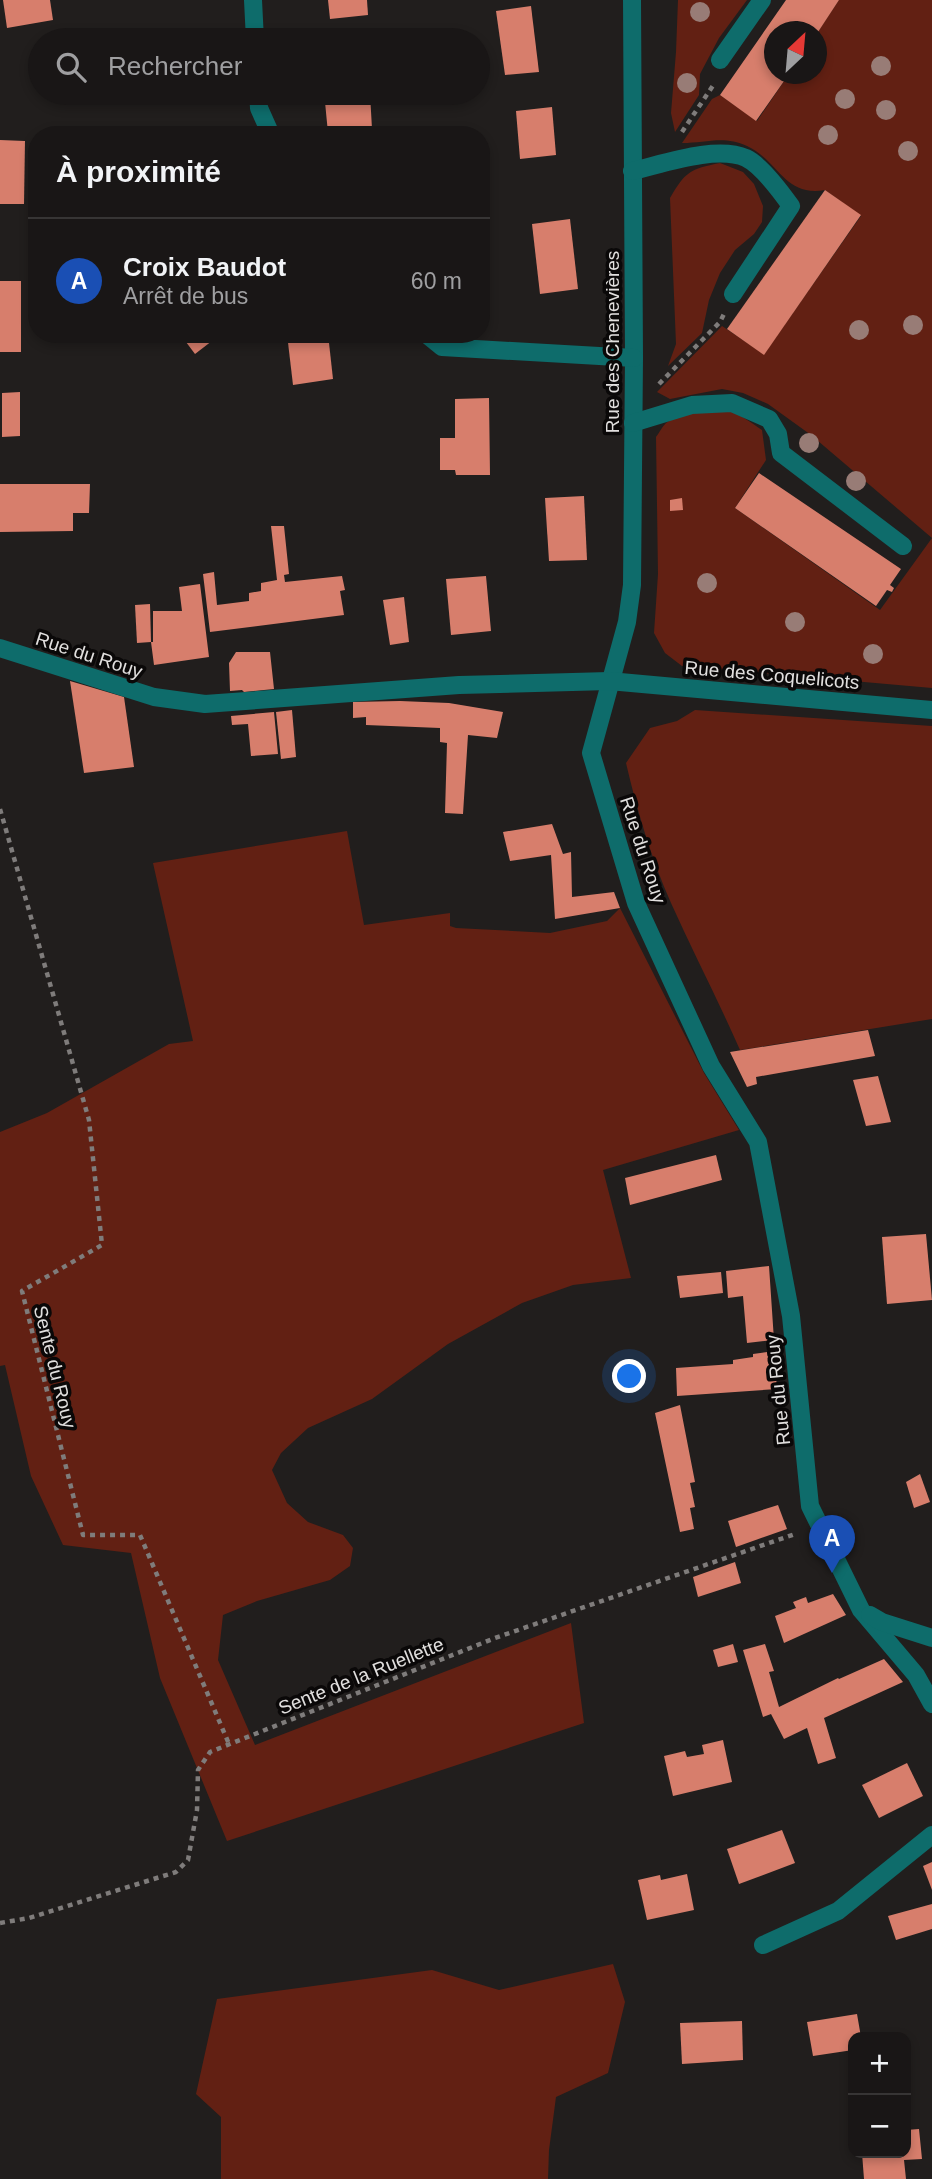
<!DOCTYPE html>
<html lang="fr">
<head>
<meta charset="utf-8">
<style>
	body { margin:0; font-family:Helvetica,sans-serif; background:#221f1f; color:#f1f3f6 }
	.controls { position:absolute; right:21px; bottom:21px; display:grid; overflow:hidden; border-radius:14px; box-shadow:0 4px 10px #0003 }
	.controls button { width:63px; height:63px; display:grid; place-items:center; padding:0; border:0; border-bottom:2px solid #373535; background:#191616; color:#f1f3f6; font:35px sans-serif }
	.compass { position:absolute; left:764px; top:21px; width:63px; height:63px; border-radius:50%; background:#191616; box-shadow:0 4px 10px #0003; rotate:26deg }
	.you { position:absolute; left:630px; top:1377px; width:24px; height:24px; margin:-18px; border:5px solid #fff; border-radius:50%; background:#1a73e8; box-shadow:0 0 0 10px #1a73e833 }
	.badge { display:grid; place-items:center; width:46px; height:46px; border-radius:50%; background:#52cdcc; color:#fff; font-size:23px; font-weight:700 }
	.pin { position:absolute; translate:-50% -58px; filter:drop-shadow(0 2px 4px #0008) }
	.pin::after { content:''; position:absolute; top:37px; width:24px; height:21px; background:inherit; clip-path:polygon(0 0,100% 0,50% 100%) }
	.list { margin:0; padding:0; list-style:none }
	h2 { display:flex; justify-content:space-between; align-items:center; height:91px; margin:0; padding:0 28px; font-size:30px }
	h2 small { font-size:23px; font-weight:400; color:#9f9fa1 }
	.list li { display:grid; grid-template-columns:46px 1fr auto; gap:21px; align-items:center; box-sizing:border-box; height:126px; padding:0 28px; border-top:2px solid #373535 }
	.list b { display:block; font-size:26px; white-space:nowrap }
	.list p { margin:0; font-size:23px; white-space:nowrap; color:#9f9fa1 }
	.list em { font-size:23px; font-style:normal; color:#9f9fa1 }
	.icon { flex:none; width:38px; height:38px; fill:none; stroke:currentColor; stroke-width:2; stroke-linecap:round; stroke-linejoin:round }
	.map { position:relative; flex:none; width:932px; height:2179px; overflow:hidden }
	.search { position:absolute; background:#191616; box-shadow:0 4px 10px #0003; left:28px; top:28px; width:462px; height:77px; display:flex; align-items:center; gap:18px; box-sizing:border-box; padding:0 24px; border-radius:38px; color:#9f9fa1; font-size:26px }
	.panel { position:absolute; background:#191616; box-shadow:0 4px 10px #0003; left:28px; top:126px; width:462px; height:217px; border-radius:28px }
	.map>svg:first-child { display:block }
	.green { fill:#622013 }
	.building { fill:#d77e6c }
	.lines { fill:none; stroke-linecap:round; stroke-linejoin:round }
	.path { stroke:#7f7c7b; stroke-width:4.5; stroke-dasharray:5 5; stroke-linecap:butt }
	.minor { stroke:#0e6c6b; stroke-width:18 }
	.tree { fill:#987c76 }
	.labels { text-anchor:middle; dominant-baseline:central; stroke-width:7; stroke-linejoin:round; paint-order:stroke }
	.street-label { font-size:19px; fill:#e1dfde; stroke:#0a0808 }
</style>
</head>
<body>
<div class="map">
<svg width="932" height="2179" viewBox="0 0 932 2179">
	<rect width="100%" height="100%" fill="#211e1d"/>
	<g class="green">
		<polygon points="678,0 747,0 719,38 700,74 699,95 675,132 671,113 676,52"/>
		<path d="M839,0h93v688l-250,-22 -17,-13 -11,-20 4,-59 -2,-137c3,-4 6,-10 10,-14 12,-9 46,-15 61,-12 13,2 24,12 35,19l4,30 -31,48 145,102 52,-72 -121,-103 -43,-31 -25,-11 -21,-4 -52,10 -13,-7 65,-66 42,28 97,-138 -36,-26c-41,7 -46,-29 -78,-44 -23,-11 -41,-3 -65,-3l30,-44 8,-4 37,26 32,-47h27l1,-41z"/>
		<path d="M720,163l23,9 11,12 9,22 -1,16 -8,12 -19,16 -15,23 -11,27 -7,33 -34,33 8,-22 -6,-146c15,-26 20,-29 50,-35z"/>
		<path d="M695,710l237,16v293l-192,31c-22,-50 -47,-98 -69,-147 -20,-45 -34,-93 -45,-140l24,-35 27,-7z"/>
		<polygon points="347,831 364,925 450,913 450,926 456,928 550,933 607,921 620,908 704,1073 739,1130 603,1170 631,1278 573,1285 522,1303 448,1344 372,1399 308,1428 281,1453 272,1470 287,1503 308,1522 343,1535 353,1548 350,1566 330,1580 257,1601 223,1615 218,1660 255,1745 571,1623 584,1723 227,1841 160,1678 131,1553 63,1545 31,1476 5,1365 0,1366 0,1132 47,1113 169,1044 193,1041 153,863"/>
		<polygon points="613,1964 625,2002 608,2073 556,2097 549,2150 548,2179 221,2179 221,2117 196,2094 217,1999 432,1970 499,1990"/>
	</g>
	<g class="building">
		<polygon points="3,0 50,0 53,20 7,28"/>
		<polygon points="328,0 367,0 368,15 330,19"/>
		<polygon points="786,0 839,0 818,32 774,32 774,74 789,74 756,121 720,95"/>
		<polygon points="531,6 539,72 505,75 496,11"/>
		<polygon points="338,93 370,93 372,129 328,133 325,102 339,101"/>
		<polygon points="552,107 556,155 520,159 516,111"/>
		<polygon points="0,140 25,141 24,204 0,204"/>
		<polygon points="825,190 861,215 764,355 727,329"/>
		<polygon points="570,219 578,289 540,294 532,224"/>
		<rect x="0" y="281" width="21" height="71"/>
		<polygon points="180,334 221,334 195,354"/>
		<polygon points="287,334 328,334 333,379 293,385"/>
		<polygon points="20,392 20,436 2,437 2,393"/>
		<polygon points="489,398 490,475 456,475 455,470 440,470 440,438 455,438 455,399"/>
		<polygon points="759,473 901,569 890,585 894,588 892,592 887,590 876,606 735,508"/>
		<polygon points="0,484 90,484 89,513 73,513 73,531 0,532"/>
		<polygon points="584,496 587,560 549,561 545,498"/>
		<polygon points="682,498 683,510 670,511 670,500"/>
		<polygon points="271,526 284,526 289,574 284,575 285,582 342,576 345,590 340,591 344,615 210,632 203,574 214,572 217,605 249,601 249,593 261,591 261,583 277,580"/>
		<polygon points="486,576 491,631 451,635 446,579"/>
		<polygon points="200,584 209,657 154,665 151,642 153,642 153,611 182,611 179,587"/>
		<polygon points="404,597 409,642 390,645 383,600"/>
		<polygon points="150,604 151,642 137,643 135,605"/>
		<polygon points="236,652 270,652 274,689 244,692 242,690 230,691 229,663"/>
		<polygon points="70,681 124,697 134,767 84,773"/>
		<polygon points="400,701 449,703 503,712 497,738 468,735 463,814 445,813 447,743 440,742 440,728 366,725 366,717 353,718 353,702"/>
		<polygon points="292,710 296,757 281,759 276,712"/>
		<polygon points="274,712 278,754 251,756 248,724 232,725 231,716"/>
		<polygon points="552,824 563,854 571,852 572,897 614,892 620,908 555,919 551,855 510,861 503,832"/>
		<polygon points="868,1030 875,1056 756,1077 757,1084 747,1087 730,1052"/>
		<polygon points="878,1076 891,1122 866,1126 853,1080"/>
		<polygon points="716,1155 722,1180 630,1205 625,1178"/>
		<polygon points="926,1234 932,1300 887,1304 882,1237"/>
		<polygon points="769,1266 774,1340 747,1343 743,1296 728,1298 726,1271"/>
		<polygon points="721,1272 723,1293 680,1298 677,1276"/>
		<polygon points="774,1351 777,1389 677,1396 676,1368 733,1364 733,1360 753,1357 753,1354"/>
		<polygon points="680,1405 695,1482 690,1483 695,1507 690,1508 694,1529 680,1532 655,1413"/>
		<polygon points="920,1474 930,1502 914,1508 906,1482"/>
		<polygon points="778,1505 787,1529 736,1547 728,1521"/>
		<polygon points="735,1562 741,1583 698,1597 693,1577"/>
		<polygon points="833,1594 846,1615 784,1643 775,1616 796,1608 793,1602 806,1597 808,1603"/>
		<polygon points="733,1644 738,1662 718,1667 713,1650"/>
		<polygon points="765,1644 774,1671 769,1672 779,1707 838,1678 839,1679 884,1659 903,1682 824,1718 836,1758 818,1764 807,1728 784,1739 771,1714 763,1717 743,1650"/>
		<polygon points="723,1740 732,1782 673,1796 664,1756 685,1751 687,1757 704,1754 702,1745"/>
		<polygon points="907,1763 923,1796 879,1818 862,1785"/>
		<polygon points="782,1830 795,1863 739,1884 727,1849"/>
		<polygon points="932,1862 932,1890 923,1866"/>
		<polygon points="687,1874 694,1910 647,1920 638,1880 660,1875 661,1880"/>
		<polygon points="932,1904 932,1929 896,1940 888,1916"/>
		<polygon points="857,2014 861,2037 853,2037 853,2050 813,2056 807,2022"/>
		<polygon points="742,2021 743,2060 682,2064 680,2023"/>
		<polygon points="919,2129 922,2159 904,2160 906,2179 864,2179 862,2153 906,2153 906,2130"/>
	</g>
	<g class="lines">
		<g class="path">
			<polyline points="682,132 714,84"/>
			<polyline points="659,384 720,322 724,314"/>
			<polyline points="0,809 89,1120 102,1245 22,1291 83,1535 140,1535 229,1744"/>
			<polyline points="0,1923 29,1918 176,1872 188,1860 197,1810 198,1770 210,1752 495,1638 795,1534"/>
		</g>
		<g class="minor">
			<polyline points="253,0 255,40"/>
			<polyline points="632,0 634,358 632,585 627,622 591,753 636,903 711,1066 758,1142 791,1316 810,1506 861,1610 916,1675 932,1704"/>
			<polyline points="720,60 762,0"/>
			<polyline points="258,93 259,108 271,135"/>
			<path d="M632,171c31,-7 84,-26 114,-13 15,7 35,34 45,48l-58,88"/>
			<polyline points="426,334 442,347 634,358"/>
			<polyline points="633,423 692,405 732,403 769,419 778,434 781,453 903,546"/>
			<polyline points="0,648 154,697 205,704 459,685 609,681 932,710"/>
			<polyline points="870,1615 882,1622 932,1638"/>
			<polyline points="763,1945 838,1911 932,1835"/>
		</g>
	</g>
	<g class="tree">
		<circle cx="700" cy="12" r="10"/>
		<circle cx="881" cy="66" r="10"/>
		<circle cx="687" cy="83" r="10"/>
		<circle cx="845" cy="99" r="10"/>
		<circle cx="886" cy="110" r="10"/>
		<circle cx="828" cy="135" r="10"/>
		<circle cx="908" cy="151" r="10"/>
		<circle cx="913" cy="325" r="10"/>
		<circle cx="859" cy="330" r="10"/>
		<circle cx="809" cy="443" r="10"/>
		<circle cx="856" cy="481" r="10"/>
		<circle cx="707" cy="583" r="10"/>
		<circle cx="795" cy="622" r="10"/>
		<circle cx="873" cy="654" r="10"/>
	</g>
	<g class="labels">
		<g class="street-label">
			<text transform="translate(612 342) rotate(-90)">Rue des Chenevières</text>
			<text transform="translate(89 655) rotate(18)">Rue du Rouy</text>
			<text transform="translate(772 675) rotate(5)">Rue des Coquelicots</text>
			<text transform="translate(643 850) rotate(72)">Rue du Rouy</text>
			<text transform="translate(55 1367) rotate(76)">Sente du Rouy</text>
			<text transform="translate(778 1390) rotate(-96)">Rue du Rouy</text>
			<text transform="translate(361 1676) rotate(-22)">Sente de la Ruellette</text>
		</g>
	</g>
</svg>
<div class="controls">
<button>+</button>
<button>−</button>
</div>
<svg class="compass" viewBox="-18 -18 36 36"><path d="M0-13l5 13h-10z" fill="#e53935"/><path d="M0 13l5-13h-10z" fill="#9f9fa1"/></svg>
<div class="you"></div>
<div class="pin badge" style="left:832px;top:1573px;background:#1a4fb4">A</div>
<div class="search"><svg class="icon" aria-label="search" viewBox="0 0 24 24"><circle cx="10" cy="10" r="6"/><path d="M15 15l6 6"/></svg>Rechercher</div>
<section class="panel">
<h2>À proximité<small></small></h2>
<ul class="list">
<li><span class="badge" style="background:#1a4fb4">A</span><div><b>Croix Baudot</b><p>Arrêt de bus</p></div><em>60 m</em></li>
</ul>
</section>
</div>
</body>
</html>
